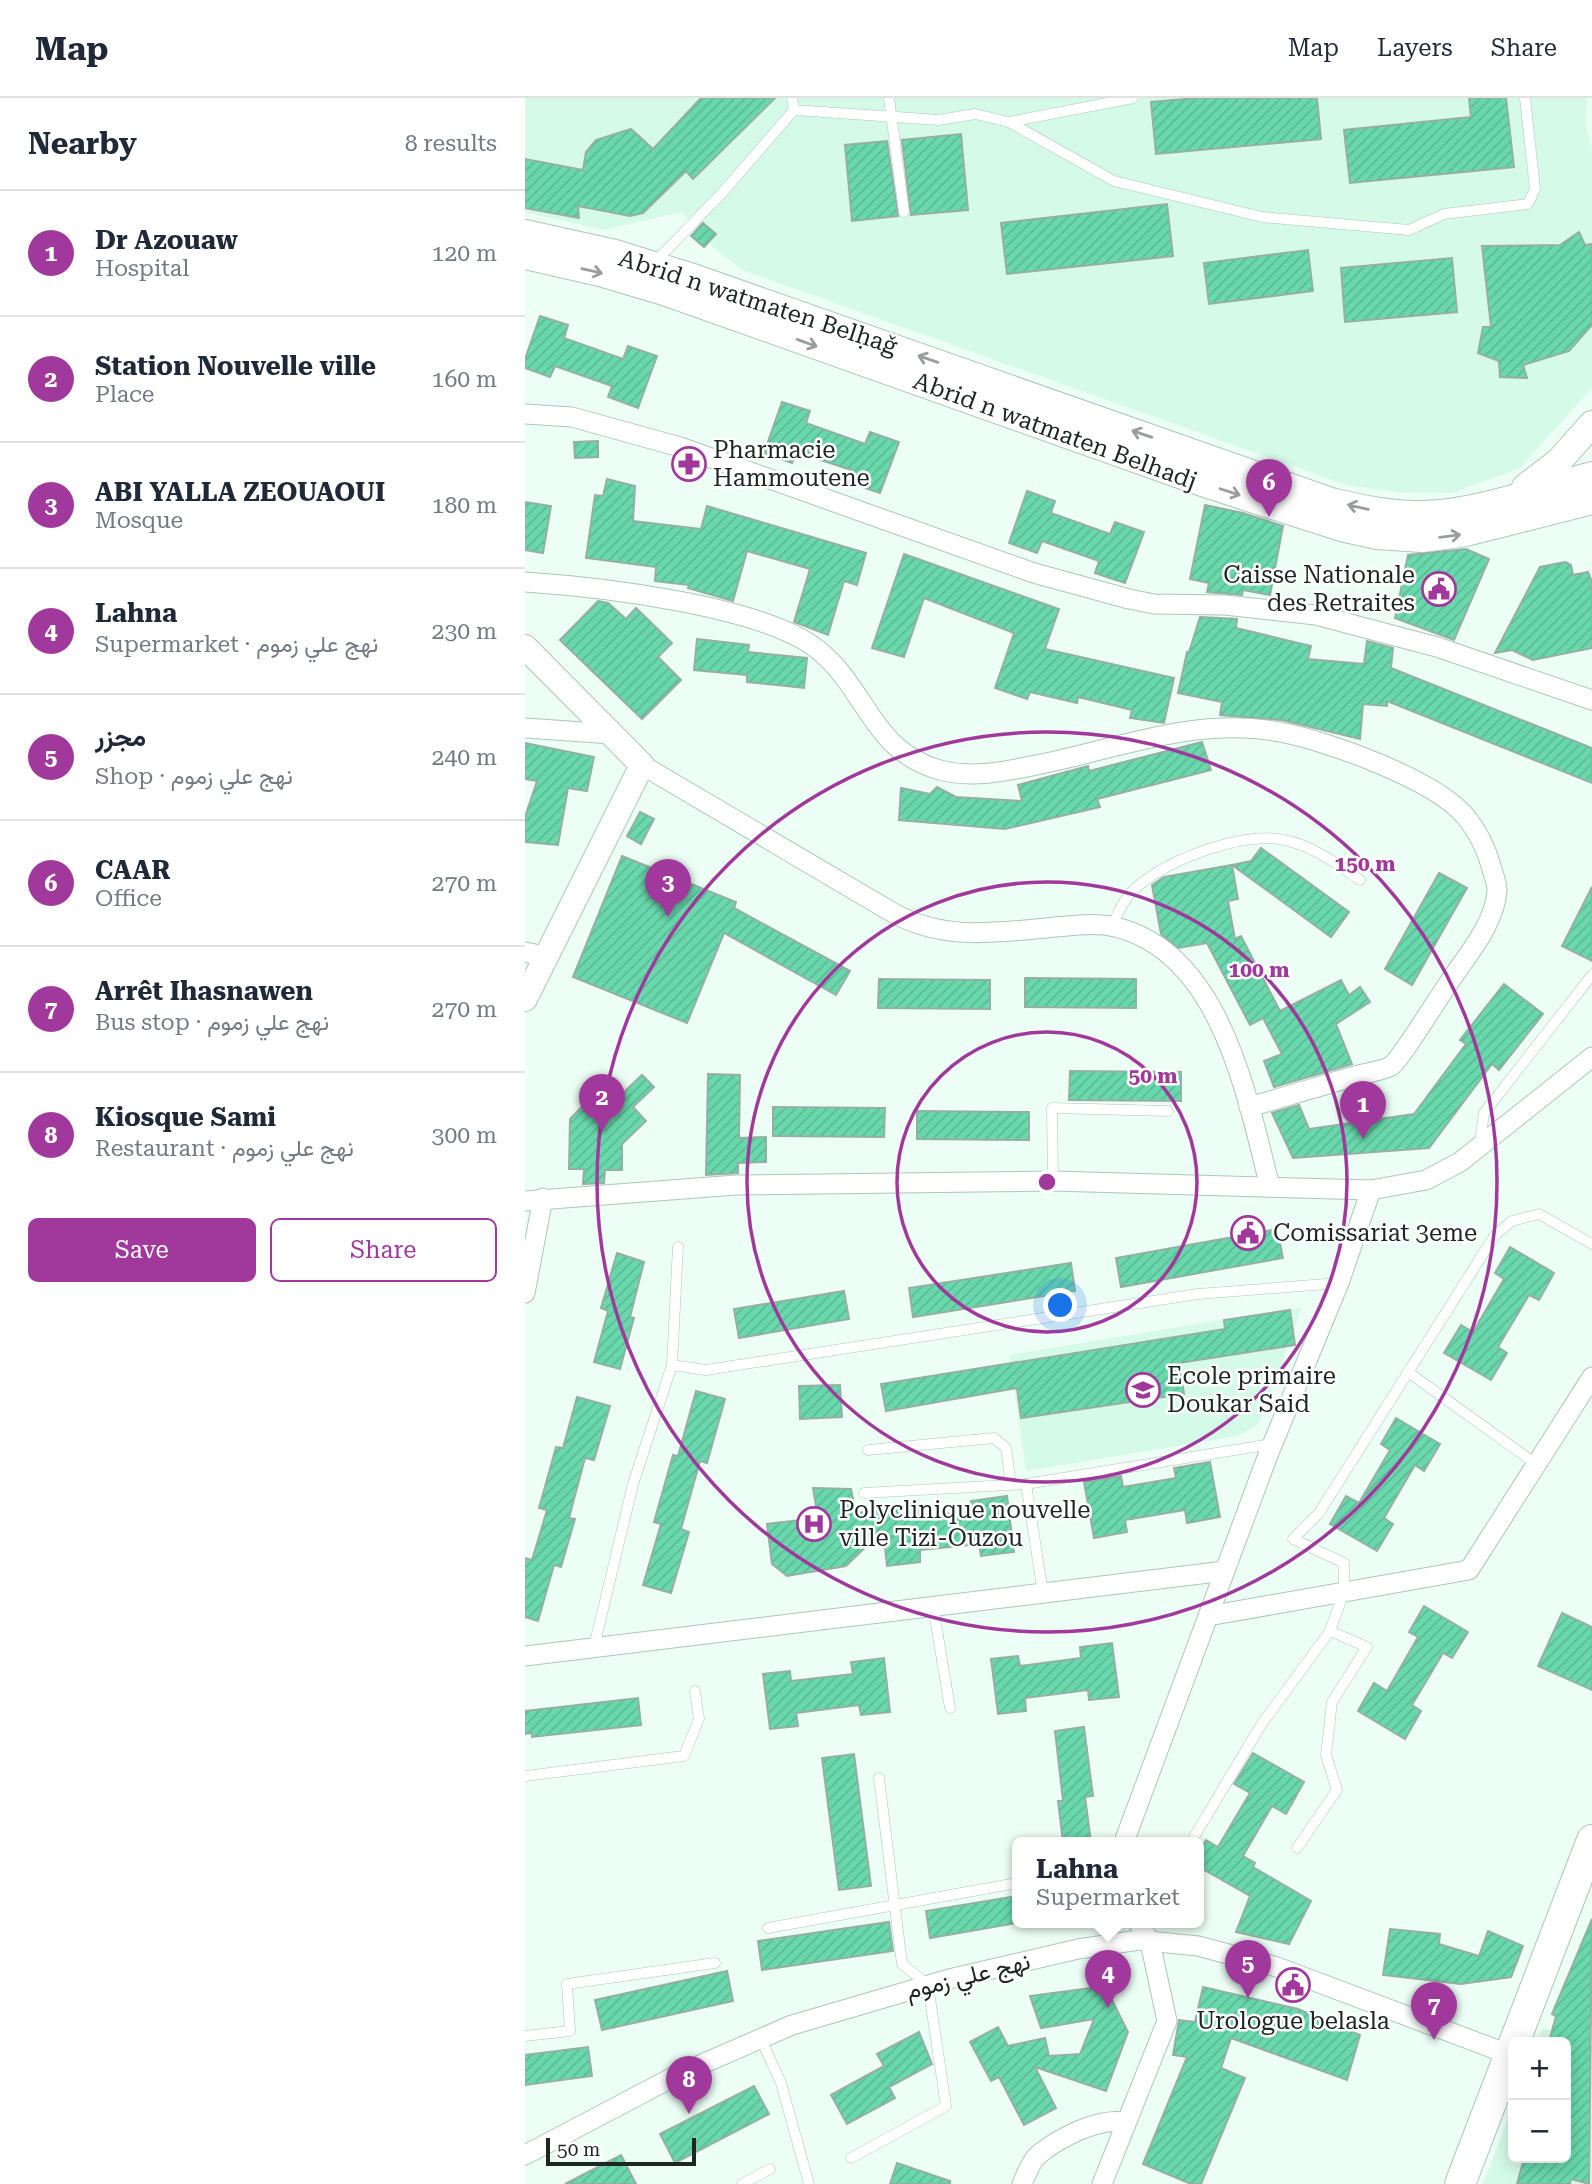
<!DOCTYPE html>
<html lang="en">
<head>
<meta charset="utf-8">
<style>
	body { margin:0; font-family:"Roboto Serif",Vazirmatn,serif; background:#f2f2f3; color:#1f2937 }
	.controls { position:absolute; right:21px; bottom:21px; display:grid; overflow:hidden; border-radius:10px; box-shadow:0 4px 18px #0003 }
	.controls button { width:63px; height:63px; display:grid; place-items:center; padding:0; border:0; border-bottom:2px solid #e0e1e3; background:#fff; color:#1f2937; font:35px sans-serif }
	.scale { position:absolute; left:21px; bottom:18px; width:150px; box-sizing:border-box; padding-left:7px; border:4px solid #1d2722; border-top:0; font-size:19px; line-height:24px; white-space:nowrap; color:#1d2722; -webkit-text-stroke:5px #fff; paint-order:stroke }
	.you { position:absolute; left:536px; top:1208px; width:24px; height:24px; margin:-18px; border:5px solid #fff; border-radius:50%; background:#1a73e8; box-shadow:0 0 0 10px #1a73e833 }
	.badge { display:grid; place-items:center; width:46px; height:46px; border-radius:50%; background:#a1399c; color:#fff; font-size:23px; font-weight:700 }
	.pin { position:absolute; translate:-50% -58px; filter:drop-shadow(0 2px 4px #0008) }
	.pin::after { content:''; position:absolute; top:37px; width:24px; height:21px; background:inherit; clip-path:polygon(0 0,100% 0,50% 100%) }
	.popup { position:absolute; left:487px; top:1739px; width:192px; height:91px; box-sizing:border-box; display:grid; place-content:center; border-radius:10px; background:#fff; filter:drop-shadow(0 2px 5px #0005); font-size:23px; white-space:nowrap; color:#747a83 }
	.popup b { font-size:26px; color:#1f2937 }
	.popup::after { content:''; position:absolute; left:50%; top:100%; margin-left:-14px; border:14px solid transparent; border-top-color:#fff }
	.list { margin:0; padding:0; list-style:none }
	h2 { display:flex; justify-content:space-between; align-items:center; height:91px; margin:0; padding:0 28px; font-size:30px }
	h2 small { font-size:23px; font-weight:400; color:#747a83 }
	.list li { display:grid; grid-template-columns:46px 1fr auto; gap:21px; align-items:center; box-sizing:border-box; height:126px; padding:0 28px; border-top:2px solid #e0e1e3 }
	.list b { display:block; font-size:26px; white-space:nowrap }
	.list p { margin:0; font-size:23px; white-space:nowrap; color:#747a83 }
	.list em { font-size:23px; font-style:normal; color:#747a83 }
	.actions { display:flex; gap:14px; padding:21px 28px }
	.actions a { flex:1; padding:16px 0; border:2px solid #a1399c; border-radius:10px; text-align:center; font-size:24px; color:#a1399c }
	.actions .main { background:#a1399c; color:#fff }
	.map { position:relative; flex:none; width:1067px; height:2086px; overflow:hidden }
	header { display:flex; align-items:center; gap:42px; box-sizing:border-box; height:98px; padding:0 35px; background:#fff; border-bottom:2px solid #e0e1e3 }
	header strong { font-size:33px }
	nav { display:flex; gap:38px; margin-inline-start:auto; font-size:24px }
	main { display:flex }
	aside { flex:1; background:#fff }
	.map>svg:first-child { display:block }
	.built { fill:#d5fae8 }
	.building { fill:url(#building-hatch); stroke:#95b0a3; stroke-width:2 }
	.lines { fill:none; stroke-linecap:round; stroke-linejoin:round }
	.service-casing { stroke:#abc7ba; stroke-width:11 }
	.minor-casing { stroke:#abc7ba; stroke-width:21 }
	.tertiary-casing { stroke:#abc7ba; stroke-width:26 }
	.secondary-casing { stroke:#abc7ba; stroke-width:28 }
	.primary-casing { stroke:#abc7ba; stroke-width:32 }
	.service { stroke:#fff; stroke-width:10 }
	.minor { stroke:#fff; stroke-width:19 }
	.tertiary { stroke:#fff; stroke-width:24 }
	.secondary { stroke:#fff; stroke-width:26 }
	.primary { stroke:#fff; stroke-width:30 }
	.oneway { stroke:#999e9c }
	.ring { fill:none; stroke:#a1399c; stroke-width:3.5 }
	.labels { text-anchor:middle; dominant-baseline:central; stroke-width:5; stroke-linejoin:round; paint-order:stroke }
	.street-label { font-size:24px; fill:#1d2722; stroke:#fff }
	.poi-label { font-size:24px; fill:#1d2722; stroke:#fff; text-anchor:start }
	.centre { fill:#a1399c; stroke:#fff; stroke-width:3.5 }
	.ring-label { font-size:21px; text-anchor:middle; font-weight:bold; fill:#a1399c; stroke:#fff; stroke-width:5; stroke-linejoin:round; paint-order:stroke }
</style>
</head>
<body>
<header>
<strong>Map</strong>
<nav><a>Map</a><a>Layers</a><a>Share</a></nav>
</header>
<main>
<aside>
<h2>Nearby<small>8 results</small></h2>
<ul class="list">
<li><span class="badge">1</span><div><b>Dr Azouaw</b><p>Hospital</p></div><em>120 m</em></li>
<li><span class="badge">2</span><div><b>Station Nouvelle ville</b><p>Place</p></div><em>160 m</em></li>
<li><span class="badge">3</span><div><b>ABI YALLA ZEOUAOUI</b><p>Mosque</p></div><em>180 m</em></li>
<li><span class="badge">4</span><div><b>Lahna</b><p>Supermarket · نهج علي زموم</p></div><em>230 m</em></li>
<li><span class="badge">5</span><div><b>مجزر</b><p>Shop · نهج علي زموم</p></div><em>240 m</em></li>
<li><span class="badge">6</span><div><b>CAAR</b><p>Office</p></div><em>270 m</em></li>
<li><span class="badge">7</span><div><b>Arrêt Ihasnawen</b><p>Bus stop · نهج علي زموم</p></div><em>270 m</em></li>
<li><span class="badge">8</span><div><b>Kiosque Sami</b><p>Restaurant · نهج علي زموم</p></div><em>300 m</em></li>
</ul>
<div class="actions"><a class="main">Save</a><a>Share</a></div>
</aside>
<div class="map">
<svg width="1067" height="2086" viewBox="0 0 1067 2086">
	<defs>
		<pattern id="building-hatch" width="6" height="6" patternUnits="userSpaceOnUse" patternTransform="scale(1.75)"><rect width="6" height="6" fill="#69d9ad"/><path d="M-1 1l2-2M0 6l6-6M5 7l2-2" fill="none" stroke="#5bba95"/></pattern>
	</defs>
	<rect width="100%" height="100%" fill="#ecfef5"/>
	<g class="built">
		<polygon points="0,0 1062,0 1061,29 1067,51 1067,290 995,370 928,395 879,395 821,387 217,172 188,149 156,114 79,132 0,114"/>
		<polygon points="777,1209 733,1327 712,1338 501,1373 484,1257"/>
		<polygon points="1018,1930 1067,1947 1067,2086 958,2086 988,2007 988,2060 1041,2060 1041,1944 1012,1944"/>
	</g>
	<g class="building">
		<polygon points="176,0 250,0 168,81 161,73 118,115 105,118 53,108 54,120 0,110 0,61 58,72 61,54 71,42 106,31 128,51"/>
		<polygon points="672,0 792,0 796,41 631,56 626,4"/>
		<polygon points="944,0 981,0 989,69 825,85 819,32 946,19"/>
		<polygon points="436,36 443,112 386,117 377,42"/>
		<polygon points="362,43 373,118 327,123 320,47"/>
		<polygon points="642,106 648,158 482,176 476,125"/>
		<polygon points="178,125 191,136 179,149 166,138"/>
		<polygon points="1054,134 1060,147 1067,146 1067,227 1044,253 998,267 1002,280 975,279 974,263 953,255 958,229 966,229 957,148 1035,147"/>
		<polygon points="783,152 788,193 684,206 679,165"/>
		<polygon points="927,160 932,214 820,224 816,170"/>
		<polygon points="15,218 43,227 39,240 98,261 103,248 132,258 113,310 83,299 87,288 30,268 25,279 0,270 0,261"/>
		<polygon points="257,304 285,313 281,325 340,346 345,334 374,344 355,395 325,385 329,373 272,354 267,365 239,355"/>
		<polygon points="73,343 73,359 50,360 49,344"/>
		<polygon points="82,381 110,388 108,423 176,431 182,408 341,455 332,487 319,483 303,537 269,524 285,471 222,453 208,503 163,490 164,487 130,483 131,469 61,460 70,397 78,398"/>
		<polygon points="502,393 530,403 526,415 585,436 590,424 619,434 600,485 570,475 574,463 517,443 512,455 484,445"/>
		<polygon points="0,404 26,408 18,455 0,452"/>
		<polygon points="680,407 718,415 758,428 745,497 718,492 717,497 682,494 684,485 665,481"/>
		<polygon points="941,451 964,461 929,542 870,520 883,457"/>
		<polygon points="379,456 534,511 520,551 649,580 639,625 605,620 607,612 553,599 552,605 505,594 502,601 470,590 489,535 399,500 379,559 347,550"/>
		<polygon points="1040,464 1046,467 1048,477 1063,474 1067,484 1067,550 1008,562 987,552 970,555 1015,469"/>
		<polygon points="73,503 83,505 101,521 111,510 147,545 133,559 156,582 117,621 35,542"/>
		<polygon points="675,519 712,521 711,530 786,548 783,561 839,566 842,543 868,550 866,570 1067,650 1067,685 862,603 862,608 838,606 835,641 757,622 695,617 697,604 653,595 662,554 664,554"/>
		<polygon points="172,541 224,547 223,554 282,560 279,590 222,584 222,577 169,572"/>
		<polygon points="677,644 686,672 572,701 575,709 480,731 374,722 376,690 405,696 412,689 431,699 497,703 493,687 563,668 564,673"/>
		<polygon points="0,645 69,659 62,693 43,690 33,747 0,744 0,719 12,683 0,681"/>
		<polygon points="115,714 129,721 116,746 102,738"/>
		<polygon points="736,750 824,814 806,839 707,767 726,763"/>
		<polygon points="97,758 211,804 209,810 325,873 311,897 199,835 162,925 48,879"/>
		<polygon points="707,767 713,801 703,803 710,841 716,838 755,913 816,882 824,897 835,889 845,904 811,926 827,966 749,989 739,963 757,956 738,920 725,927 682,845 653,850 636,836 627,787 639,779"/>
		<polygon points="914,775 942,790 887,887 860,871"/>
		<polygon points="1067,789 1067,863 1037,848"/>
		<polygon points="500,880 611,881 611,910 500,909"/>
		<polygon points="354,881 465,882 465,911 353,910"/>
		<polygon points="979,886 1018,916 974,972 967,966 904,1050 768,1060 747,1015 774,1007 784,1031 889,1016 941,946 935,942"/>
		<polygon points="545,973 656,974 656,1003 544,1002"/>
		<polygon points="183,976 215,977 214,1040 241,1039 241,1064 213,1065 213,1075 181,1077"/>
		<polygon points="117,977 129,989 108,1009 121,1023 97,1046 97,1072 80,1072 79,1085 58,1086 59,1071 44,1071 45,1021 79,986 97,996"/>
		<polygon points="248,1009 360,1010 359,1039 248,1038"/>
		<polygon points="392,1013 504,1014 504,1042 392,1041"/>
		<polygon points="752,1131 758,1160 596,1189 591,1160"/>
		<polygon points="985,1149 1029,1175 1014,1202 1004,1197 973,1249 982,1255 966,1282 919,1255 936,1227 948,1234 979,1181 970,1175"/>
		<polygon points="92,1155 119,1164 105,1219 109,1220 95,1271 69,1264 83,1213 76,1210"/>
		<polygon points="546,1165 550,1193 388,1219 384,1190"/>
		<polygon points="319,1193 324,1221 214,1240 209,1211"/>
		<polygon points="765,1212 770,1247 654,1265 659,1296 496,1320 492,1290 361,1313 356,1286 700,1231 699,1222"/>
		<polygon points="315,1287 317,1319 275,1321 274,1288"/>
		<polygon points="171,1293 200,1301 182,1365 175,1363 156,1431 164,1434 146,1495 118,1487 136,1426 129,1424 148,1357 153,1358"/>
		<polygon points="52,1299 85,1308 69,1362 60,1360 44,1420 50,1421 36,1469 29,1467 13,1523 0,1519 0,1460 7,1462 22,1412 14,1410 31,1349 38,1350"/>
		<polygon points="871,1320 915,1346 899,1373 890,1367 859,1420 868,1426 852,1453 805,1426 821,1398 834,1405 865,1352 856,1346"/>
		<polygon points="685,1364 695,1419 662,1425 660,1412 600,1422 602,1434 569,1440 559,1384 596,1378 598,1389 651,1380 649,1370"/>
		<polygon points="288,1390 326,1391 331,1415 393,1408 394,1419 447,1413 446,1403 482,1398 489,1454 456,1458 454,1446 395,1452 395,1464 362,1468 358,1432 321,1468 262,1478 247,1466 242,1426 293,1420"/>
		<polygon points="899,1508 943,1534 927,1560 918,1555 887,1607 896,1613 880,1641 833,1613 849,1585 862,1593 893,1539 884,1534"/>
		<polygon points="1037,1515 1067,1529 1067,1592 1013,1568"/>
		<polygon points="587,1545 594,1599 564,1602 563,1592 500,1600 501,1613 473,1616 466,1561 493,1558 495,1568 556,1560 555,1549"/>
		<polygon points="359,1560 365,1614 336,1617 334,1607 271,1615 273,1628 245,1631 238,1576 265,1573 266,1583 328,1576 326,1564"/>
		<polygon points="113,1600 116,1627 7,1639 7,1635 0,1636 0,1613"/>
		<polygon points="559,1629 568,1698 560,1699 566,1744 538,1744 533,1703 538,1703 530,1633"/>
		<polygon points="728,1655 779,1684 761,1716 747,1708 718,1758 730,1765 728,1769 786,1803 764,1846 711,1834 725,1798 674,1769 674,1754 681,1742 693,1749 725,1695 709,1686"/>
		<polygon points="329,1656 346,1788 314,1792 297,1660"/>
		<polygon points="492,1798 492,1825 405,1840 401,1813"/>
		<polygon points="1067,1821 1064,2086 1046,2081 1045,2086 992,2086 999,2060 1041,2060 1041,1944 1024,1944 1031,1918 1027,1916"/>
		<polygon points="364,1824 368,1853 237,1872 233,1843"/>
		<polygon points="865,1831 915,1836 914,1846 954,1858 963,1833 998,1848 986,1879 936,1886 858,1877"/>
		<polygon points="202,1873 208,1903 77,1932 70,1902"/>
		<polygon points="580,1888 603,1934 581,1993 510,1969 531,2010 499,2027 474,1979 466,1983 445,1944 473,1929 483,1948 520,1940 524,1958 555,1956 569,1921 516,1930 505,1898"/>
		<polygon points="678,1889 773,1911 835,1937 822,1982 706,1940 696,1970 720,1980 676,2086 666,2086 618,2066 662,1959 648,1957 654,1922 670,1924"/>
		<polygon points="394,1934 407,1966 364,1989 370,2000 322,2026 306,1997 359,1968 352,1956"/>
		<polygon points="63,1949 67,1978 0,1987 0,1957"/>
		<polygon points="229,1988 244,2016 150,2065 135,2036"/>
		<polygon points="96,2057 111,2086 40,2086"/>
		<polygon points="372,2065 425,2083 425,2086 365,2086"/>
	</g>
	<g class="lines">
		<g class="service-casing">
			<g id="service">
				<polyline points="267,0 269,12 414,22 450,16 484,24 608,0"/>
				<polyline points="364,0 379,114"/>
				<polyline points="484,24 589,83 737,119 884,132 919,116 1003,106 1010,91 1000,0"/>
				<polyline points="130,164 198,94 269,12"/>
				<path d="M588,828c5,-16 12,-29 25,-40 32,-27 105,-55 146,-46 28,5 53,24 76,40"/>
				<polyline points="955,1045 959,1015 1067,877"/>
				<polyline points="528,1083 527,1010 643,1013"/>
				<polyline points="147,1267 181,1272 673,1196 814,1185"/>
				<polyline points="883,1274 1011,1366"/>
				<polyline points="343,1352 469,1340 481,1350 486,1387"/>
				<polyline points="339,1395 501,1386"/>
				<polyline points="518,1495 501,1386 747,1346"/>
				<polyline points="408,1508 425,1610"/>
				<polyline points="69,1549 108,1386 147,1267 153,1149"/>
				<polyline points="0,1678 159,1658 174,1621 170,1593"/>
				<polyline points="666,1744 736,1627 805,1533"/>
				<polyline points="772,1750 812,1692 801,1657 807,1604 842,1549 805,1533 819,1494 819,1465 768,1441 794,1415 970,1137 987,1123 1014,1116 1067,1146"/>
				<polyline points="243,1830 492,1785"/>
				<polyline points="0,1938 45,1933 42,1886 190,1865"/>
				<polyline points="236,1941 256,1985 284,2086"/>
				<polyline points="326,2060 421,2008 403,1887 377,1866 354,1680"/>
				<polyline points="217,2086 245,2071"/>
			</g>
		</g>
		<g class="minor-casing">
			<g id="minor">
				<polyline points="0,316 47,319 155,349 509,475 604,501 629,506 700,507 791,517 912,549 1067,602"/>
				<path d="M0,484c74,5 235,23 292,67 50,39 54,102 123,121 34,9 67,1 101,-6 79,-16 158,-48 239,-32 48,9 156,48 186,85 13,16 21,33 26,52 2,7 5,15 5,21 -2,34 -29,64 -47,91 -10,14 -49,78 -59,85 -9,5 -25,7 -36,10 -35,10 -70,21 -106,31"/>
				<polyline points="0,630 87,636"/>
				<path d="M117,667l253,149c50,26 97,19 151,14 21,-2 48,-6 69,-1 106,25 132,170 155,260"/>
				<polyline points="0,854 20,858"/>
				<polyline points="0,1103 211,1087 528,1083 846,1092"/>
				<polyline points="0,1195 18,1100"/>
				<polyline points="683,1518 944,1472 1067,1279"/>
				<polyline points="0,1558 700,1473"/>
				<polyline points="599,1744 743,1357 814,1185 846,1092 901,1082 935,1064 1067,959"/>
				<polyline points="0,2057 152,1977 267,1927 424,1881 553,1851 614,1842 673,1848 752,1869 983,1956"/>
				<path d="M497,2086c4,-9 9,-23 16,-29 21,-17 59,-37 86,-33"/>
				<polyline points="577,2086 642,1923 625,1844 613,1824"/>
			</g>
		</g>
		<g class="tertiary-casing">
			<polyline id="tertiary" points="0,549 117,667 0,901"/>
		</g>
		<g class="secondary-casing">
			<g id="secondary">
				<path d="M0,135l90,20 78,24 638,224c31,7 60,14 92,13 54,-1 117,-25 169,-39"/>
				<polyline points="0,158 75,175 139,194 683,387 816,430 852,438 897,441 941,435 1067,403"/>
				<polyline points="1000,389 1034,363 1067,326"/>
			</g>
		</g>
		<g class="primary-casing">
			<polyline id="primary" points="935,2086 1067,1742"/>
		</g>
		<use href="#service" class="service"/>
		<use href="#minor" class="minor"/>
		<use href="#tertiary" class="tertiary"/>
		<use href="#secondary" class="secondary"/>
		<use href="#primary" class="primary"/>
	</g>
	<defs><path id="oneway-shaft" d="M-6 0H5M1.5-3L5.5 0L1.5 3" fill="none" stroke-width="1.6" stroke-linecap="round" stroke-linejoin="round" transform="scale(1.75)"/></defs>
	<g class="oneway">
		<use href="#oneway-shaft" transform="translate(67 173) rotate(13)"/>
		<use href="#oneway-shaft" transform="translate(282 245) rotate(20)"/>
		<use href="#oneway-shaft" transform="translate(403 261) rotate(-161)"/>
		<use href="#oneway-shaft" transform="translate(617 336) rotate(-161)"/>
		<use href="#oneway-shaft" transform="translate(705 394) rotate(18)"/>
		<use href="#oneway-shaft" transform="translate(833 409) rotate(-167)"/>
		<use href="#oneway-shaft" transform="translate(925 438) rotate(-7)"/>
	</g>
	<g class="ring">
		<circle cx="522" cy="1084" r="150"/>
		<circle cx="522" cy="1084" r="300"/>
		<circle cx="522" cy="1084" r="450"/>
	</g>
	<defs>
		<g id="pharmacy-ring" transform="scale(1.75)"><circle r="9.5" fill="#fff" stroke="#a1399c" stroke-width="1.5"/><path d="M-2-6h4v4h4v4h-4v4h-4v-4h-4v-4h4Z" fill="#a1399c"/></g>
		<g id="civic-ring" transform="scale(1.75)"><circle r="9.5" fill="#fff" stroke="#a1399c" stroke-width="1.5"/><path d="M-.6-6.5H3V-4.5H.6V-3L4-1V1h2V6H-6V1h2V-1L-.6-3ZM-1.2 2.5V6h2.4V2.5Z" fill="#a1399c"/></g>
		<g id="school-ring" transform="scale(1.75)"><circle r="9.5" fill="#fff" stroke="#a1399c" stroke-width="1.5"/><path d="M0-5L7-2L0 1L-7-2ZM-4 1L0 2.5L4 1V4Q0 6-4 4Z" fill="#a1399c"/></g>
		<g id="hospital-ring" transform="scale(1.75)"><circle r="9.5" fill="#fff" stroke="#a1399c" stroke-width="1.5"/><path d="M-5-5h3v3.5h4V-5h3V5h-3V1.5h-4V5h-3Z" fill="#a1399c"/></g>
	</defs>
	<g fill-rule="evenodd">
		<use href="#pharmacy-ring" x="164" y="366"/>
		<use href="#civic-ring" x="914" y="491"/>
		<use href="#civic-ring" x="723" y="1135"/>
		<use href="#school-ring" x="618" y="1292"/>
		<use href="#hospital-ring" x="289" y="1426"/>
		<use href="#civic-ring" x="768" y="1887"/>
	</g>
	<g class="labels">
		<g class="street-label">
			<text transform="translate(233 204) rotate(18)">Abrid n watmaten Belḥaǧ</text>
			<text transform="translate(530 333) rotate(20)">Abrid n watmaten Belhadj</text>
			<text transform="translate(443 1878) rotate(-14)">نهج علي زموم</text>
		</g>
		<g class="poi-label">
			<text x="188" y="352">Pharmacie<tspan x="188" dy="28">Hammoutene</tspan></text>
			<text x="890" y="477" text-anchor="end">Caisse Nationale<tspan x="890" dy="28">des Retraites</tspan></text>
			<text x="748" y="1135">Comissariat 3eme</text>
			<text x="642" y="1278">Ecole primaire<tspan x="642" dy="28">Doukar Said</tspan></text>
			<text x="314" y="1412">Polyclinique nouvelle<tspan x="314" dy="28">ville Tizi-Ouzou</tspan></text>
			<text x="768" y="1923" text-anchor="middle">Urologue belasla</text>
		</g>
	</g>
	<circle cx="522" cy="1084" r="10" class="centre"/>
	<g class="ring-label">
		<text x="840" y="773">150 m</text>
		<text x="734" y="879">100 m</text>
		<text x="628" y="985">50 m</text>
	</g>
</svg>
<div class="controls">
<button>+</button>
<button>−</button>
</div>
<div class="scale">50 m</div>
<div class="you"></div>
<div class="pin badge" style="left:838px;top:1041px">1</div>
<div class="pin badge" style="left:77px;top:1034px">2</div>
<div class="pin badge" style="left:143px;top:819px">3</div>
<div class="pin badge" style="left:583px;top:1910px">4</div>
<div class="popup"><b>Lahna</b>Supermarket</div>
<div class="pin badge" style="left:723px;top:1900px">5</div>
<div class="pin badge" style="left:744px;top:419px">6</div>
<div class="pin badge" style="left:909px;top:1942px">7</div>
<div class="pin badge" style="left:164px;top:2016px">8</div>
</div>
</main>
</body>
</html>
